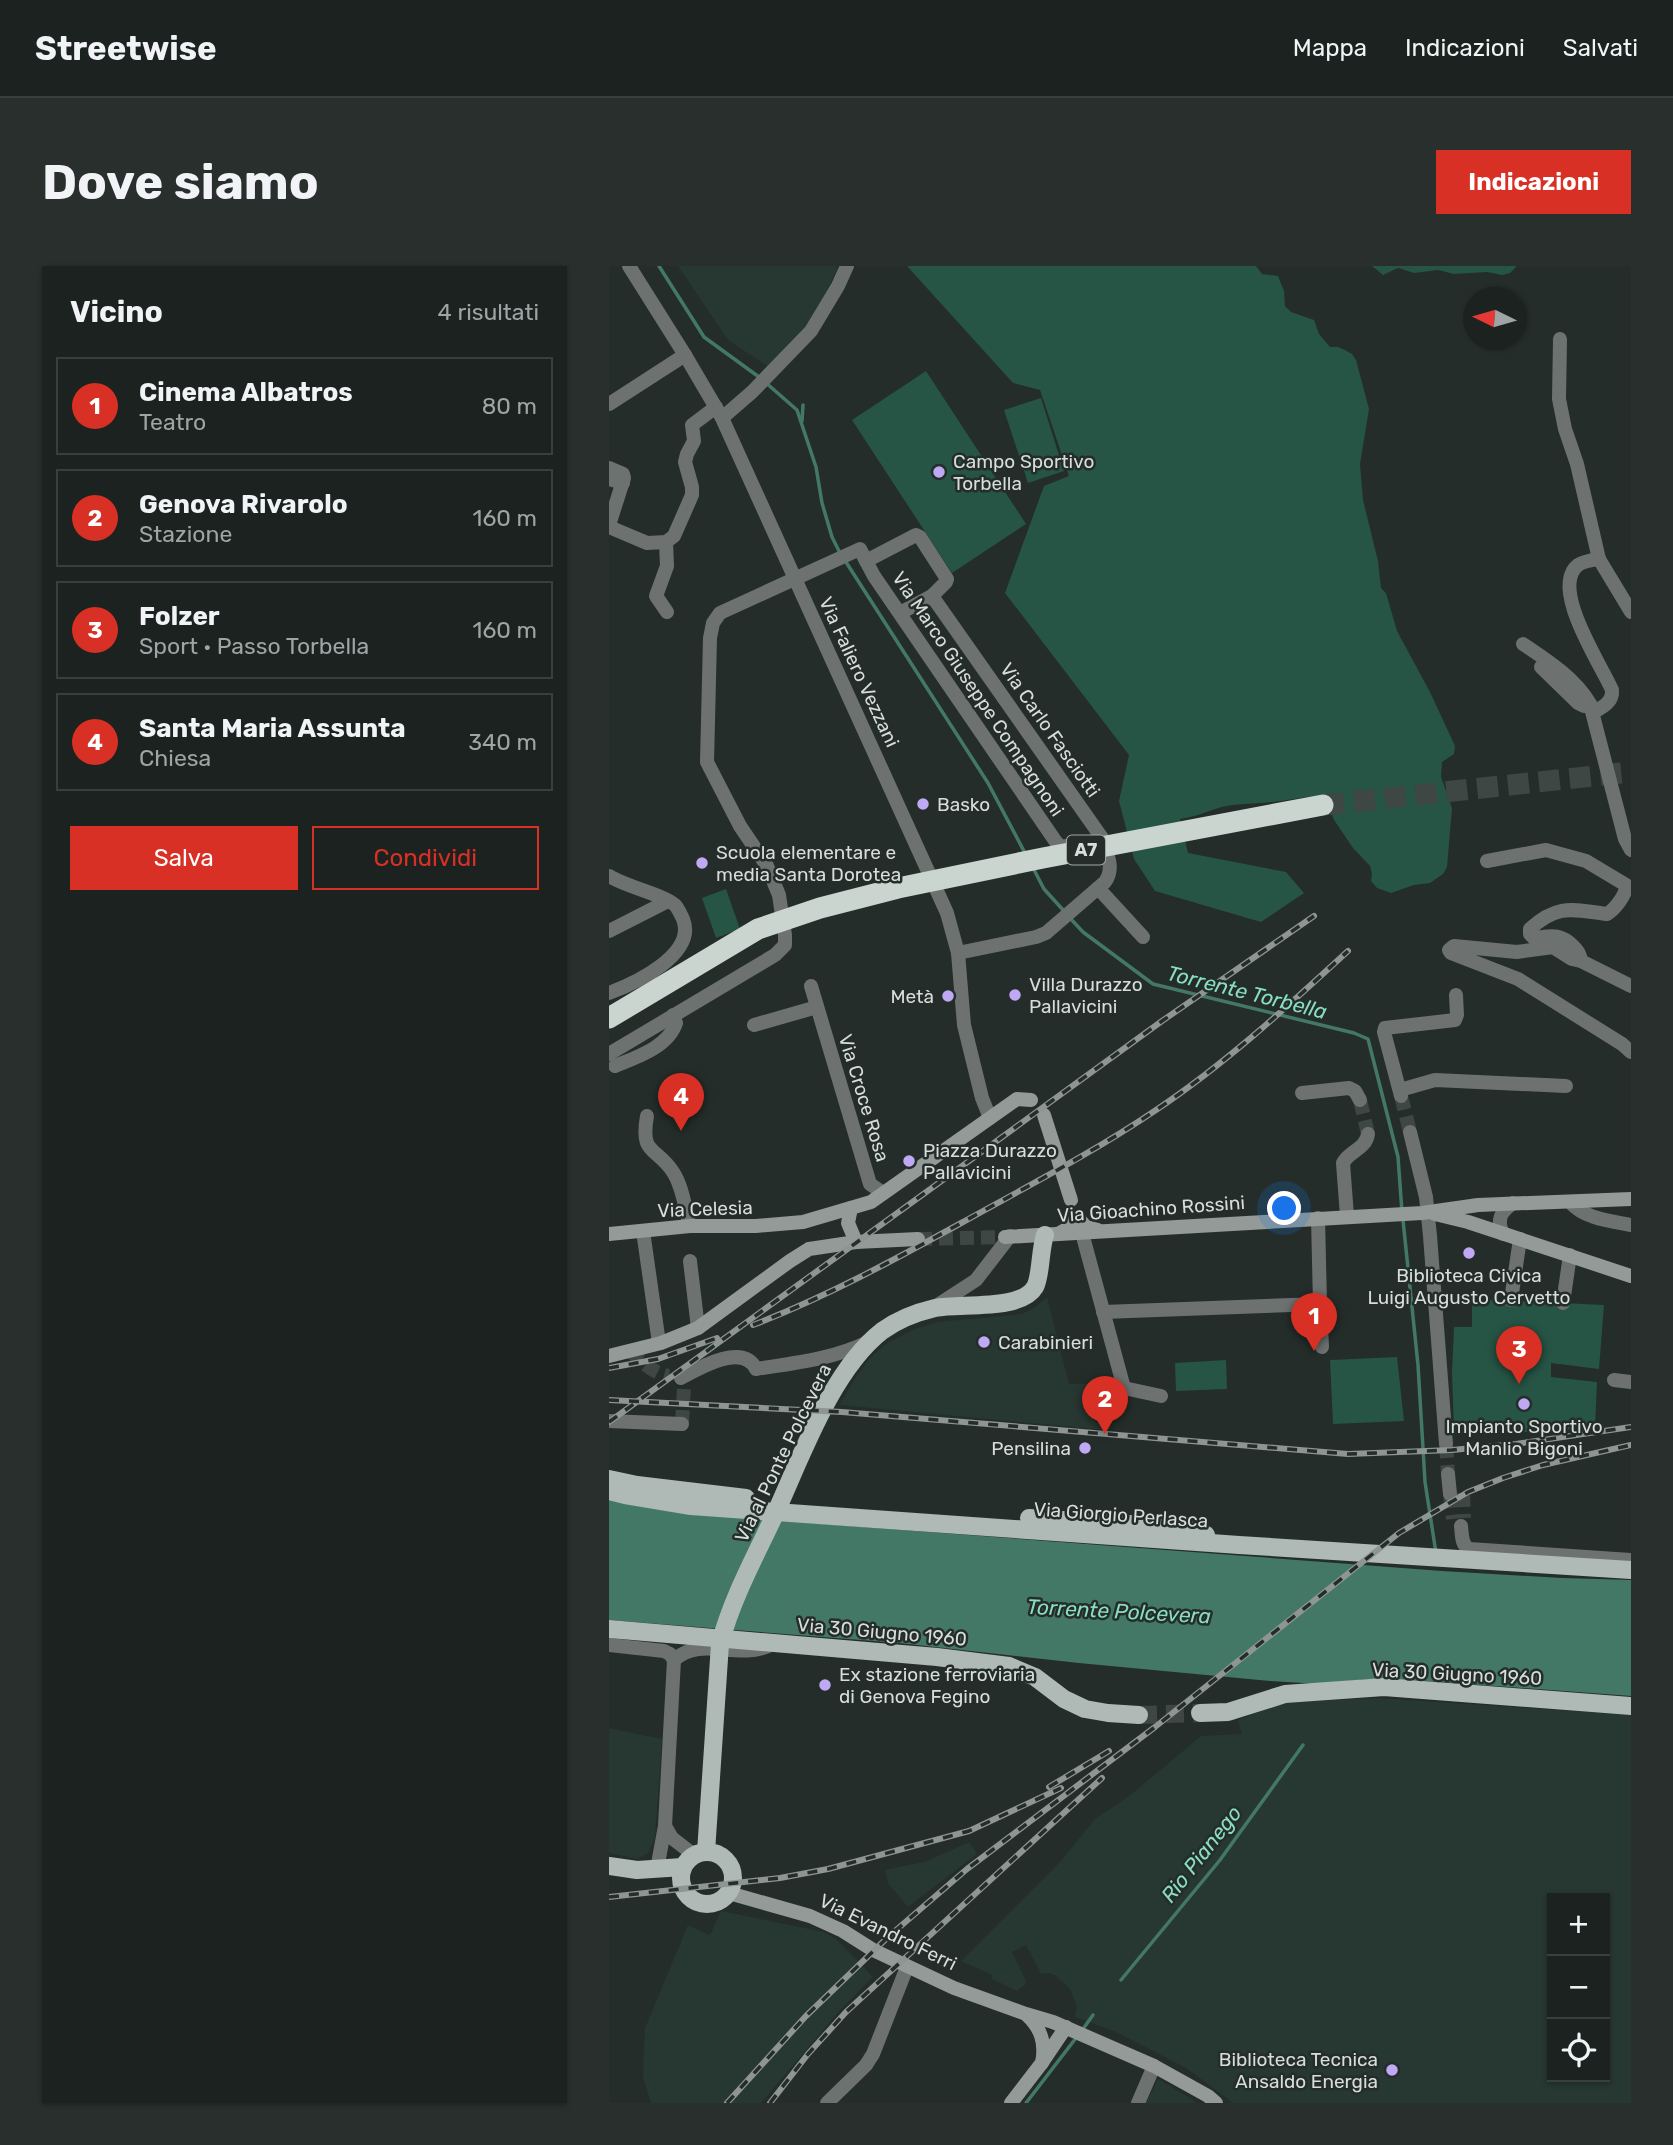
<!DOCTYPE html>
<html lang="it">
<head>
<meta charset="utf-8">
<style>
	body { margin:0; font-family:Rubik,sans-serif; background:#282f2d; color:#f1f3f6 }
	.controls { position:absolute; right:21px; bottom:21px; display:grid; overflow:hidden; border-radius:0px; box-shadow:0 2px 5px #0004 }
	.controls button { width:63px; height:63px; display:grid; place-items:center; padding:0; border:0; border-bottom:2px solid #393f3e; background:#1b2220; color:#f1f3f6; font:35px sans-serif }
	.compass { position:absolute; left:854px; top:21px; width:63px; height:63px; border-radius:50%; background:#1b2220; box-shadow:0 2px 5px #0004; rotate:275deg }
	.you { position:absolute; left:676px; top:943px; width:24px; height:24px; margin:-18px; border:5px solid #fff; border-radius:50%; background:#1a73e8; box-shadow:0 0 0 10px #1a73e833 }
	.badge { display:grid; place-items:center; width:46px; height:46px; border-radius:50%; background:#d93025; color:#fff; font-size:23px; font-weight:700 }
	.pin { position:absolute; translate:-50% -58px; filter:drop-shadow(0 2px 4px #0008) }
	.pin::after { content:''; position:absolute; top:37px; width:24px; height:21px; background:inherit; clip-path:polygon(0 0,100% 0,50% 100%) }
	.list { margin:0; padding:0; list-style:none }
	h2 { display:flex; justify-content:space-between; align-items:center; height:91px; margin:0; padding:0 28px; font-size:30px }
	h2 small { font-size:23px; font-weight:400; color:#a0a4a5 }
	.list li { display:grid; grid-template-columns:46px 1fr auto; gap:21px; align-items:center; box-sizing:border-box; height:98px; margin:0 14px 14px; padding:0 14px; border:2px solid #393f3e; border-radius:0px }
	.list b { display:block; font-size:26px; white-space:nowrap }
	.list p { margin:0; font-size:23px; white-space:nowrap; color:#a0a4a5 }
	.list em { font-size:23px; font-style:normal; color:#a0a4a5 }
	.actions { display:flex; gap:14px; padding:21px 28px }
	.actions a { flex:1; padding:16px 0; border:2px solid #d93025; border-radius:0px; text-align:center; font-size:24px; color:#d93025 }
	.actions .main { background:#d93025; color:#fff }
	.icon { flex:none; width:38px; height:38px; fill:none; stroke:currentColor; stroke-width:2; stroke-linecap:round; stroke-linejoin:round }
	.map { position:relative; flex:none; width:1022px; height:1837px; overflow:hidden; border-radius:0px }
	header { display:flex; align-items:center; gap:42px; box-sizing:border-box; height:98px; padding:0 35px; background:#1b2220; border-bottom:2px solid #393f3e }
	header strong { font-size:33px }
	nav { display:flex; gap:38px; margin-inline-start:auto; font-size:24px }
	.intro { display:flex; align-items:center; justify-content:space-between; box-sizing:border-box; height:168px; padding:0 42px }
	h1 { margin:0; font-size:49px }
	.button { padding:18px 32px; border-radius:0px; background:#d93025; color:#fff; font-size:24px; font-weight:700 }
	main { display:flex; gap:42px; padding:0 42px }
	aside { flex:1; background:#1b2220; border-radius:0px; box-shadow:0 2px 5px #0004 }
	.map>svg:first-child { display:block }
	.built { fill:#273731; fill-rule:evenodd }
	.green { fill:#265445 }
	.water { fill:#447866 }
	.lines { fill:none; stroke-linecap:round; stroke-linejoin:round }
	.stream { stroke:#447866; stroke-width:3.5 }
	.minor-tunnel { stroke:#3f4744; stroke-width:14; stroke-dasharray:14 7; stroke-linecap:butt }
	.secondary-tunnel { stroke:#3f4744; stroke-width:14; stroke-dasharray:14 7; stroke-linecap:butt }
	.primary-tunnel { stroke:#3f4744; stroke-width:18; stroke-dasharray:18 9; stroke-linecap:butt }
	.motorway-tunnel { stroke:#3f4744; stroke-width:21; stroke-dasharray:21 10; stroke-linecap:butt }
	.minor { stroke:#6d7270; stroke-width:14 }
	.tertiary { stroke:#6d7270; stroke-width:14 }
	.secondary { stroke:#939a97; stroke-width:14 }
	.primary { stroke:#afb9b5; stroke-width:18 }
	.motorway { stroke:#cad5d0; stroke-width:21 }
	.rail-casing { stroke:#8e9592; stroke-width:6 }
	.rail { stroke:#242d2a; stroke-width:3.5; stroke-dasharray:10; stroke-linecap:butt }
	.poi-dot { fill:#bfa9f4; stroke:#242d2a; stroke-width:2.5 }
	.labels { text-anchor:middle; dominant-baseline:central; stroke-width:5; stroke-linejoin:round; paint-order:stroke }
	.shield { fill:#242d2a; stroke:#a1a8a5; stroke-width:2 }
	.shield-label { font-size:18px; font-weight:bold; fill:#d7ddda }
	.poi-label { font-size:19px; fill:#d7ddda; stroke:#242d2a; text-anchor:start }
	.street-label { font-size:19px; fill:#d7ddda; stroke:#242d2a }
	.water-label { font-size:21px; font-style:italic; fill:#89dec0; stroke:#242d2a }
</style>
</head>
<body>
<header>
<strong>Streetwise</strong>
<nav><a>Mappa</a><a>Indicazioni</a><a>Salvati</a></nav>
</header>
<div class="intro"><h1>Dove siamo</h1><a class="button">Indicazioni</a></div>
<main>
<aside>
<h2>Vicino<small>4 risultati</small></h2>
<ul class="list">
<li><span class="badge">1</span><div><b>Cinema Albatros</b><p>Teatro</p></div><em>80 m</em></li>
<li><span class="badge">2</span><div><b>Genova Rivarolo</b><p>Stazione</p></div><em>160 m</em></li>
<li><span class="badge">3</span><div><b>Folzer</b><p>Sport · Passo Torbella</p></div><em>160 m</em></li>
<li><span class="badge">4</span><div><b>Santa Maria Assunta</b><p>Chiesa</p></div><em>340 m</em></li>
</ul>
<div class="actions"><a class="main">Salva</a><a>Condividi</a></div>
</aside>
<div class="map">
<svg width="1022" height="1837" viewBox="0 0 1022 1837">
	<rect width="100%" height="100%" fill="#242d2a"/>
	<g class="built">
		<polygon points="69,0 228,0 227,6 200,60 161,102 119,74"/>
		<polygon points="438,1031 460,1118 498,1118 497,1164 230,1139 245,1114 260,1093 278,1077 306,1063 328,1056 413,1048 426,1041"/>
		<path d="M769,1432l253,17v388h-398l-47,-35 -70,-36 -41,-15 2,-10 -7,-18 -14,-13 -7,-3 -8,1 -15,-29 -14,7 14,29 -1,4 -8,6 -25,-12v-4l-31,-14 100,-100 34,-42 33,-22 73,-61 41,-2 -4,-14 46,-18zM943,1632h53v179h-53z"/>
		<polygon points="0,1462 53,1473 46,1572 39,1587 28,1593 0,1587"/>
		<polygon points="360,1576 368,1588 299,1641 279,1617 276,1604 318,1595"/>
		<polygon points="112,1645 215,1666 228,1674 264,1711 232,1743 152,1837 42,1837 34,1811 36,1762 79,1659 101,1669"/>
		<polygon points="549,1813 584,1834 588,1837 537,1837"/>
	</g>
	<g class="green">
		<path d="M298,0h349l6,8 16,2 6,15 1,15 6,6 23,8 5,14 11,13h8l7,3 7,4 4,6 13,49 -9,55 3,36 15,61 3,27 5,5 11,38 33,61 25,54 -1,8 -12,8 -1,15 11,31 -5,59 -4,7 -13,9 -16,2 -23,8 -14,-5 -6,-7 1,-7 -2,-8 -17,-18 -19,-28 -9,-23c-19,-2 -35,4 -54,5 -16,2 -32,1 -49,5 -14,4 -27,10 -42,12l8,34 98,19 18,21 -43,29 -106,-31 -21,-32 -15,-58 10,-46 -124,-162 39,-107 25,-10 -29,-86 -27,-7z"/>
		<polygon points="763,0 907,0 907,1 901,7 893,9 878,6 845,8 829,4 805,7 789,2 774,9"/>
		<polygon points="317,105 417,258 343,307 243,154"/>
		<polygon points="432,132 455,205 419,217 395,144"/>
		<polygon points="117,623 131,663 107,672 93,632"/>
		<polygon points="863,1033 995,1039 990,1103 942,1097 942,1111 988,1116 986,1161 936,1166 845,1166 843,1107 845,1061 863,1061"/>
		<polygon points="788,1091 795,1155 724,1158 721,1094"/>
		<polygon points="617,1094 618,1123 567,1125 566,1097"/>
	</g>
	<polygon class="water" points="0,1231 201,1257 833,1305 953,1312 1022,1314 1022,1430 805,1414 759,1413 712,1418 661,1415 470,1397 290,1377 0,1354"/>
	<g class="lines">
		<g class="stream">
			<polyline points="50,0 95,71 150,111"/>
			<polyline points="156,116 188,144 207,201 213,237 223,271 231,287"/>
			<polyline points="193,155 194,139"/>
			<polyline points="235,293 379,517 416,587"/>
			<polyline points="423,600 435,623 455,645"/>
			<polyline points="460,651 474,666 544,718 745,767 759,773 789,891 793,946"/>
			<polyline points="794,954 809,1099 816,1216 827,1287"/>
			<polyline points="512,1714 611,1594 694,1479"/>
			<polyline points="474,1763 484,1749"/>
			<polyline points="417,1837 467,1772"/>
		</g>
		<g class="minor-tunnel">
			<polyline points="792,830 801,866"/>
			<polyline points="751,834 759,868"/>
			<path d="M21,1085c12,10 23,23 39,25"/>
			<polyline points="73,1158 75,1121"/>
			<polyline points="837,1178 839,1208"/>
			<polyline points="854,1227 855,1252"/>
			<polyline points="841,1228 844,1253"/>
		</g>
		<polyline class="secondary-tunnel" points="309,973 396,971"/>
		<polyline class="primary-tunnel" points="530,1449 591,1447"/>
		<polyline class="motorway-tunnel" points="714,539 1022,506"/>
		<g class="minor">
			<polyline points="951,73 950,133 956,163 968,198 990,293 1022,346"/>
			<polyline points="0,138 76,89"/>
			<polyline points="113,152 143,126 202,65 229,20 238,0"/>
			<polyline points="0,202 14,208 15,212 0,259"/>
			<polyline points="0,213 14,217"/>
			<polyline points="0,261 38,277 57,276 65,270 83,229 83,221 76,196 78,188 85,175 83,159 107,141"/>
			<polyline points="57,276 58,300 47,330 58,346"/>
			<polyline points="257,295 265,310 447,576 452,581 464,579"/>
			<polyline points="291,347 323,330"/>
			<path d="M914,378c24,16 53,35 67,60l35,135 6,11"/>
			<polyline points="932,401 969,437 975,440 981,438"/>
			<path d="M985,446c9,-5 19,-10 18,-22 -10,-24 -63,-102 -34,-125 6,-4 14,-5 21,-6"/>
			<path d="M878,595l59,-11 40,11 40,24c1,9 -11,24 -19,29 -33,-4 -49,-11 -77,15v5l4,4c17,-2 26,-5 39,8 5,5 7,8 8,15"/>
			<path d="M0,610c17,11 53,18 66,29 3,3 6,10 8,14 14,35 -47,64 -74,74"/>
			<polyline points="489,622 534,671"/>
			<polyline points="0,665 59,635"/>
			<polyline points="202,720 261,918 274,927"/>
			<polyline points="1022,720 972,695 963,693 944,681 908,686 845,680 840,684 842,687 909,713 1013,778 1022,786"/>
			<polyline points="145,759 208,741"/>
			<path d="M0,788l166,-99 10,-10v-10l-6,-40 -12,-29 -27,-40 -33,-64 3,-124 3,-15 7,-10 140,-64 6,12 50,-26 4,2 27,42 -1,3 -14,14 170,242c5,16 13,30 3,44l-59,51 -10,4 -78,16"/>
			<path d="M6,800c22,-9 53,-19 61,-43l-3,-8"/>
			<polyline points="791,824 826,814 957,820"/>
			<polyline points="693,827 740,822 746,825 751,834"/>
			<polyline points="792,830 775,766 776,762 846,754 848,749 847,729"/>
			<path d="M38,850c-7,40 9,30 26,56 10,15 12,37 17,54"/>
			<polyline points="801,866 817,931 821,970 837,1178"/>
			<path d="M961,936c15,17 40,19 61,23"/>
			<path d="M738,950l-4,-53c6,-12 23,-14 25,-29"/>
			<polyline points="34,965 50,1077"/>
			<polyline points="473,967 515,1122 552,1130"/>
			<path d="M894,968c-7,-15 -2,-22 10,-31"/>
			<polyline points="81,995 89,1062"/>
			<polyline points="902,1034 911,973"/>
			<polyline points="954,1037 961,989"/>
			<polyline points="711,1038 713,1081"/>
			<polyline points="327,1040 367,1014 401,970"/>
			<polyline points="494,1046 711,1038 709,952"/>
			<path d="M72,1112c18,-10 62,-36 75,-9 39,-6 77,-10 112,-27"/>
			<polyline points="1005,1114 1022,1116"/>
			<polyline points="0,1155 73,1158"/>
			<polyline points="839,1208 841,1228"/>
			<path d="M852,1260c1,8 0,19 8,23l162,11"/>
			<polyline points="0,1379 55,1385 61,1388 65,1394"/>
			<polyline points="56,1560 63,1572 85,1589"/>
			<path d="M48,1603l8,-43 9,-166c28,-25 62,1 97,-15"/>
			<polyline points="218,1837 257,1799 264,1788 298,1701"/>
			<polyline points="529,1837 545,1800"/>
		</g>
		<polyline class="tertiary" points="20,0 76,89 113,152 338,647 349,687 355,759 373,832 381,852"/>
		<g class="secondary">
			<polyline points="435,849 462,934"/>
			<polyline points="242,942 239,957 247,976"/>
			<polyline points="826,948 859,956 1022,1010"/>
			<polyline points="0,968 81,960 147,960 194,956 262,936 408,833 422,834"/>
			<polyline points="449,968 461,961 467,950 477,961 489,964"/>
			<polyline points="396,971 813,947 869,939 1022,933"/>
			<polyline points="0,1090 52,1077 89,1062 181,995 200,983 247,976 309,973"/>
			<polyline points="120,1627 201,1650 234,1665 264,1684 345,1722 417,1748 444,1756 545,1800 599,1830 607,1837"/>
			<path d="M418,1749c14,13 19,28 15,48"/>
			<polyline points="402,1837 432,1798 457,1761"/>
		</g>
		<g class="primary">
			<polyline points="0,1213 28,1219 137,1232"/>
			<polyline points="0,1225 16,1229 82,1240 630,1279 1022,1304"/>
			<polyline points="420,1252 570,1261 597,1269"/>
			<polyline points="0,1363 328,1391 400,1400 426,1411 455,1433 476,1443 499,1447 530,1449"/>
			<polyline points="591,1447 619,1446 676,1428 775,1421 1022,1440"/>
			<circle cx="98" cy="1612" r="26"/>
			<path d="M97,1586l14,-208c12,-46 36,-89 56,-132 26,-57 56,-142 106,-181 15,-11 36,-19 53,-23 27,-5 86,3 100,-21 6,-10 5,-38 10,-52"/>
			<polyline points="0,1600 28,1604 74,1601"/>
		</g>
		<polyline class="motorway" points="0,752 149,663 211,642 289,622 434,592 714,539"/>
		<g class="rail-casing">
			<g id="rail">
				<path d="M144,1059c73,-28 141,-65 210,-103 65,-36 131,-70 193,-112 69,-46 131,-103 192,-159"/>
				<polyline points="0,1102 49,1093 108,1072"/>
				<polyline points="0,1134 233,1146 739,1188 843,1184 907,1178 1022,1161"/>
				<polyline points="0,1156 553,755 705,650"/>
				<polyline points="440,1521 500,1485"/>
				<polyline points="0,1631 171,1612 219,1603 360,1565 452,1522"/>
				<polyline points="118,1837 197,1750 279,1671 358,1603 546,1461 790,1267 859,1226 894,1212 934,1199 1022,1179"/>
				<polyline points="161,1837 199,1788 237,1746 493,1512"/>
			</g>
		</g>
		<use href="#rail" class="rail"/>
	</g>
	<g class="poi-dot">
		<circle cx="330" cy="206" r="7"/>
		<circle cx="314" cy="538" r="7"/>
		<circle cx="93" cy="597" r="7"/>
		<circle cx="406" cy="729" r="7"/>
		<circle cx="339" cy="730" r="7"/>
		<circle cx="300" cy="895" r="7"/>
		<circle cx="860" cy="987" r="7"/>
		<circle cx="375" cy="1076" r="7"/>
		<circle cx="915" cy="1138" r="7"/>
		<circle cx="476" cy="1182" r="7"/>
		<circle cx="216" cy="1419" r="7"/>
		<circle cx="783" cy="1804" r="7"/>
	</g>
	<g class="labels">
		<rect class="shield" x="458" y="569.5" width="38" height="29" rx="5"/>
		<g class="shield-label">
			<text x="477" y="584">A7</text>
		</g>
		<g class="poi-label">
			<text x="344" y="195">Campo Sportivo<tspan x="344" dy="22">Torbella</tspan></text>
			<text x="328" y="538">Basko</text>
			<text x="107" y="586">Scuola elementare e<tspan x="107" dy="22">media Santa Dorotea</tspan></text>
			<text x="420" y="718">Villa Durazzo<tspan x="420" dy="22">Pallavicini</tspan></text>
			<text x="325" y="730" text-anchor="end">Metà</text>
			<text x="314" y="884">Piazza Durazzo<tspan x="314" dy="22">Pallavicini</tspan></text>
			<text x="860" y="1009" text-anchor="middle">Biblioteca Civica<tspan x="860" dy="22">Luigi Augusto Cervetto</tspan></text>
			<text x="389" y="1076">Carabinieri</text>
			<text x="915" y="1160" text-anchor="middle">Impianto Sportivo<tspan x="915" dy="22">Manlio Bigoni</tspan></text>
			<text x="462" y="1182" text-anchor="end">Pensilina</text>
			<text x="230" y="1408">Ex stazione ferroviaria<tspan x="230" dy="22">di Genova Fegino</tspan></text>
			<text x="769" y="1793" text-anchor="end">Biblioteca Tecnica<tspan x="769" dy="22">Ansaldo Energia</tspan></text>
		</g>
		<g class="street-label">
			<text transform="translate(250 406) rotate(65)">Via Faliero Vezzani</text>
			<text transform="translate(369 428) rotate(56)">Via Marco Giuseppe Compagnoni</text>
			<text transform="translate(441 464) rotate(55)">Via Carlo Fasciotti</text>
			<text transform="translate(255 832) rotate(73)">Via Croce Rosa</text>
			<text transform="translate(96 943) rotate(-2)">Via Celesia</text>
			<text transform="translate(542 943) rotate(-4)">Via Gioachino Rossini</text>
			<text transform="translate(174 1187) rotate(-64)">Via al Ponte Polcevera</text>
			<text transform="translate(512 1249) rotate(4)">Via Giorgio Perlasca</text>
			<text transform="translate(273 1366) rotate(5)">Via 30 Giugno 1960</text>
			<text transform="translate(848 1408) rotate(3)">Via 30 Giugno 1960</text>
			<text transform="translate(279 1666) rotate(26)">Via Evandro Ferri</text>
		</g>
		<g class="water-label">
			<text transform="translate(638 726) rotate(14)">Torrente Torbella</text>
			<text transform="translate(510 1345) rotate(3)">Torrente Polcevera</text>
			<text transform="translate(592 1588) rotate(-52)">Rio Pianego</text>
		</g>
	</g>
</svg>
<div class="controls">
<button>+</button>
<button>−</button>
<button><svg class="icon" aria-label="locate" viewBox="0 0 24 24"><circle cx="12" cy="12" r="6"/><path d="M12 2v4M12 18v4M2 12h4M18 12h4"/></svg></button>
</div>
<svg class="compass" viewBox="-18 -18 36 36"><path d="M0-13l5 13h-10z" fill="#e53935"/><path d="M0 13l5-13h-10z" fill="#a0a4a5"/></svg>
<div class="you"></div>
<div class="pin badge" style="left:705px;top:1085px">1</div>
<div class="pin badge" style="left:496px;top:1168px">2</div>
<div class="pin badge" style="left:910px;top:1118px">3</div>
<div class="pin badge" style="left:72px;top:865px">4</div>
</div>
</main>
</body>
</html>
